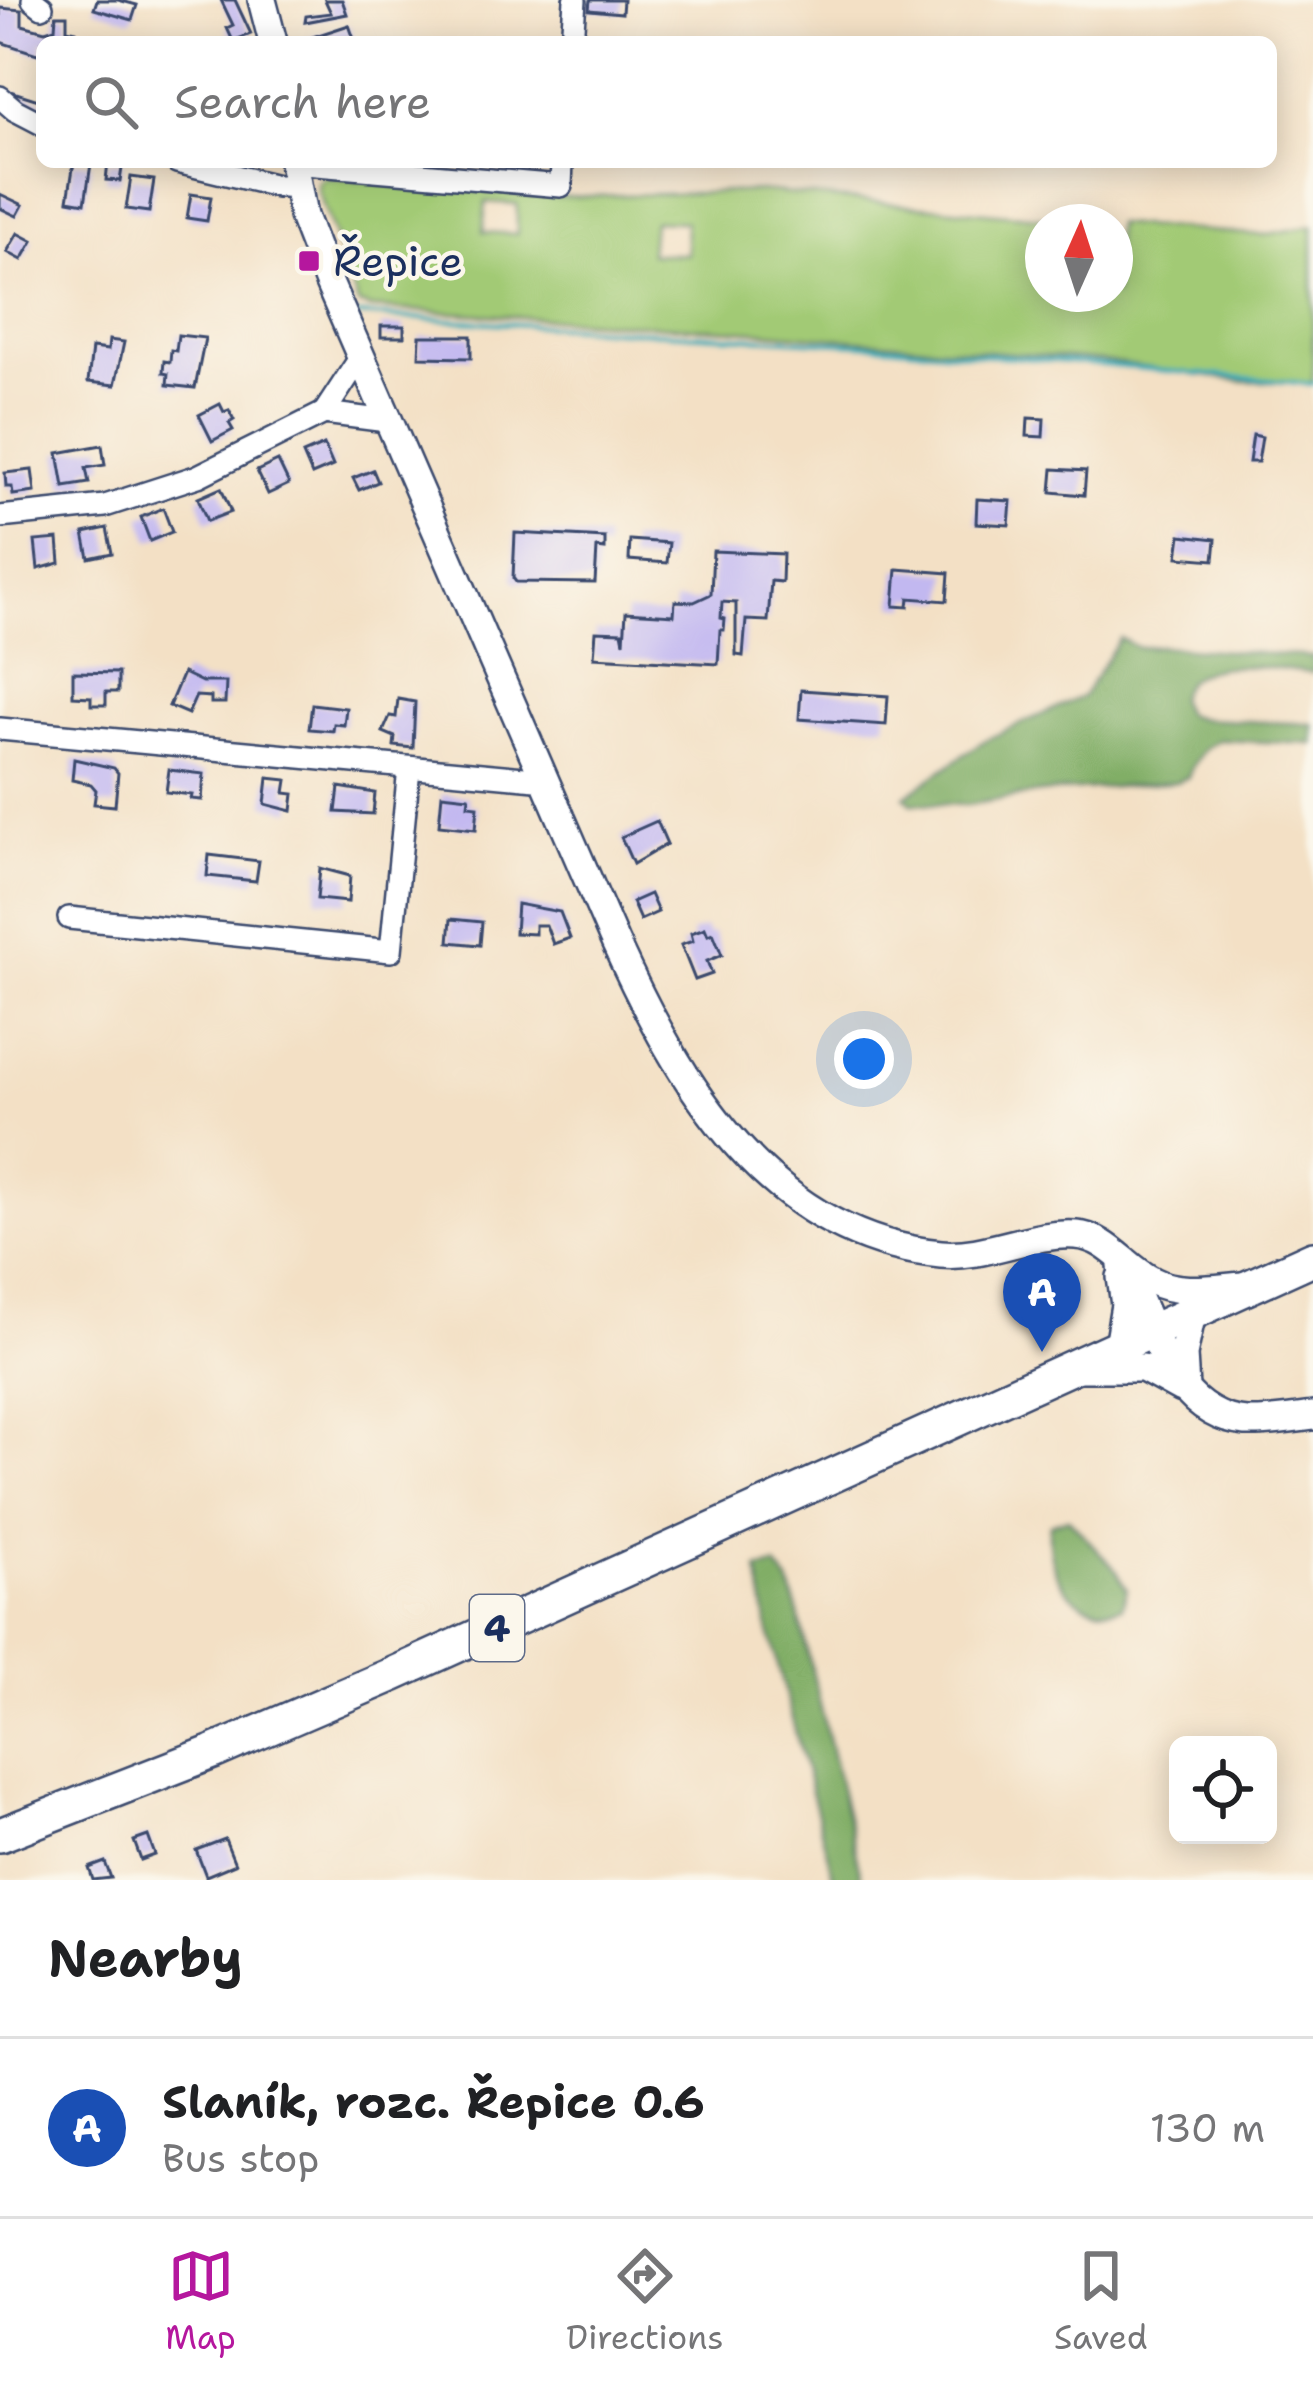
<!DOCTYPE html>
<html lang="en">
<head>
<meta charset="utf-8">
<style>
	body { margin:0; font-family:"Shantell Sans",sans-serif; background:#f6f6f6; color:#202124 }
	.controls { position:absolute; right:36px; bottom:36px; display:grid; overflow:hidden; border-radius:18px; box-shadow:0 6px 30px #0003 }
	.controls button { width:108px; height:108px; display:grid; place-items:center; padding:0; border:0; border-bottom:3px solid #e0e0e0; background:#fff; color:#202124; font:60px sans-serif }
	.compass { position:absolute; left:1025px; top:204px; width:108px; height:108px; border-radius:50%; background:#fff; box-shadow:0 6px 30px #0003; rotate:3deg }
	.you { position:absolute; left:864px; top:1059px; width:42px; height:42px; margin:-30px; border:9px solid #fff; border-radius:50%; background:#1a73e8; box-shadow:0 0 0 18px #1a73e833 }
	.badge { display:grid; place-items:center; width:78px; height:78px; border-radius:50%; background:#b5179e; color:#fff; font-size:39px; font-weight:700 }
	.pin { position:absolute; translate:-50% -99px; filter:drop-shadow(0 3px 6px #0008) }
	.pin::after { content:''; position:absolute; top:63px; width:42px; height:36px; background:inherit; clip-path:polygon(0 0,100% 0,50% 100%) }
	.list { margin:0; padding:0; list-style:none }
	h2 { display:flex; justify-content:space-between; align-items:center; height:156px; margin:0; padding:0 48px; font-size:51px }
	h2 small { font-size:39px; font-weight:400; color:#757577 }
	.list li { display:grid; grid-template-columns:78px 1fr auto; gap:36px; align-items:center; box-sizing:border-box; height:180px; padding:0 48px; border-top:3px solid #e0e0e0 }
	.list b { display:block; font-size:45px; white-space:nowrap }
	.list p { margin:0; font-size:39px; white-space:nowrap; color:#757577 }
	.list em { font-size:39px; font-style:normal; color:#757577 }
	.icon { flex:none; width:66px; height:66px; fill:none; stroke:currentColor; stroke-width:2; stroke-linecap:round; stroke-linejoin:round }
	.map { position:relative; flex:none; width:1313px; height:1880px; overflow:hidden }
	.search { position:absolute; background:#fff; box-shadow:0 6px 30px #0003; left:36px; right:36px; top:36px; height:132px; display:flex; align-items:center; gap:30px; box-sizing:border-box; padding:0 42px; border-radius:18px; color:#757577; font-size:45px }
	.sheet { height:336px; background:#fff }
	nav { display:flex; justify-content:space-around; align-items:center; box-sizing:border-box; height:168px; border-top:3px solid #e0e0e0; background:#fff; font-size:33px; color:#757577 }
	nav a { display:grid; justify-items:center; gap:6px }
	nav .on { color:#b5179e }
	.map>svg:first-child { display:block }
	.green { fill:#a2ca75; stroke:#5e7c6a; stroke-width:3; fill-rule:evenodd }
	.forest { fill:#81ae66; stroke:#4e6e62; stroke-width:3 }
	.lines { fill:none; stroke-linecap:round; stroke-linejoin:round }
	.stream { stroke:#3cacb8; stroke-width:4.5 }
	.building { fill:#c2b8f0 }
	.minor-casing { stroke:#3b4a6d; stroke-width:26 }
	.tertiary-casing { stroke:#3b4a6d; stroke-width:32 }
	.primary-casing { stroke:#3b4a6d; stroke-width:38 }
	.minor { stroke:#fff; stroke-width:21 }
	.tertiary { stroke:#fff; stroke-width:27 }
	.primary { stroke:#fff; stroke-width:33 }
	.poi-dot { fill:#b5179e; stroke:#fbf7ec; stroke-width:4.5 }
	.labels { text-anchor:middle; dominant-baseline:central; stroke-width:9; stroke-linejoin:round; paint-order:stroke }
	.shield { fill:#fbf7ec; stroke:#5e6b89; stroke-width:3 }
	.shield-label { font-size:39px; font-weight:bold; fill:#1b2f5e }
	.poi-label { font-size:42px; fill:#1b2f5e; stroke:#fbf7ec; text-anchor:start }
</style>
</head>
<body>
<div class="map">
<svg width="1313" height="1880" viewBox="0 0 1313 1880">
	<rect width="100%" height="100%" fill="#fbf7ec"/>
	<filter id="ink" filterUnits="userSpaceOnUse"><feTurbulence type="fractalNoise" baseFrequency=".00833" numOctaves="2"/><feDisplacementMap in="SourceGraphic" scale="24" xChannelSelector="R" yChannelSelector="G"/><feConvolveMatrix kernelMatrix="1 2 1 2 8 2 1 2 1" color-interpolation-filters="sRGB"/></filter>
	<filter id="wash" filterUnits="userSpaceOnUse"><feTurbulence type="fractalNoise" baseFrequency=".004" numOctaves="4" result="noise"/><feDisplacementMap in="SourceGraphic" scale="48" xChannelSelector="R" yChannelSelector="G"/><feGaussianBlur stdDeviation="2.7" result="paint"/><feColorMatrix in="noise" values="0 0 0 0 0 0 0 0 0 0 0 0 0 0 0 0 0 1.4 0 .05"/><feComposite in="paint" operator="in"/></filter>
	<g filter="url(#wash)">
		<rect width="100%" height="100%" fill="#f3e0c5"/>
		<path class="green" d="M324,177l234,20 203,-6 331,31h-49v72h72v-70l148,11 50,-9v157l-74,-2 -137,-20 -350,-30 -381,-23 -13,-4 -40,-113v-8zM486,202l31,2v30l-34,-2zM653,221l32,1 2,32h-37z"/>
		<g class="forest">
			<path d="M1120,638l18,10 22,-2 153,11v16c-38,-3 -123,-23 -135,26l7,15 17,5 111,5v20l-95,-4c-16,8 -24,21 -30,37l-12,5 -136,11 -73,12 -56,-2 -6,-7 80,-56 98,-44z"/>
			<path d="M1068,1518l48,52 11,20 -5,17c-51,13 -79,-39 -72,-83z"/>
			<polygon points="776,1566 789,1582 798,1612 862,1880 834,1880 767,1623 758,1570"/>
		</g>
		<g class="lines">
			<polyline class="stream" points="357,315 876,345 1313,384"/>
		</g>
		<g id="blocks">
			<g class="building">
				<polygon points="97,0 118,0 137,5 132,20 94,9"/>
				<polygon points="221,0 235,0 251,34 233,41 227,28 233,25"/>
				<polygon points="325,0 342,0 347,14 305,22 306,16 331,13"/>
				<polygon points="590,0 623,0 622,13 589,10"/>
				<polygon points="0,8 22,10 22,25 45,31 55,28 56,15 67,15 67,29 76,31 75,42 42,42 42,52 37,54 0,42"/>
				<polygon points="349,25 354,39 300,42 300,41"/>
				<polygon points="13,92 42,101 42,116 11,99"/>
				<polygon points="74,162 91,164 85,203 68,200"/>
				<polygon points="108,162 123,162 120,181 106,180"/>
				<polygon points="131,177 154,180 149,212 126,209"/>
				<polygon points="0,194 23,205 17,216 0,208"/>
				<polygon points="191,194 211,197 207,221 187,218"/>
				<polygon points="18,233 33,241 22,260 7,252"/>
				<rect x="381" y="326" width="23" height="11"/>
				<polygon points="178,335 205,338 195,388 167,385 168,374 163,373 164,361 170,362 171,350 176,351"/>
				<polygon points="420,336 471,336 471,358 419,357"/>
				<polygon points="109,340 124,342 115,385 88,382 92,348 108,350"/>
				<polygon points="220,404 224,412 229,410 234,420 229,423 233,430 212,441 199,415"/>
				<polygon points="1028,418 1044,419 1043,437 1027,436"/>
				<polygon points="1253,435 1262,437 1258,462 1249,462"/>
				<polygon points="102,445 105,465 86,468 89,483 64,487 58,453"/>
				<polygon points="324,445 333,466 312,475 303,454"/>
				<polygon points="278,461 289,484 268,494 257,471"/>
				<polygon points="1053,469 1086,471 1084,495 1051,492"/>
				<polygon points="32,470 35,492 13,495 12,487 6,487 5,473"/>
				<polygon points="373,470 378,482 359,490 353,478"/>
				<polygon points="221,488 231,512 207,521 198,498"/>
				<polygon points="977,499 1011,501 1009,525 976,523"/>
				<polygon points="163,508 172,532 150,541 141,517"/>
				<polygon points="107,528 112,553 89,558 84,533"/>
				<polygon points="515,533 605,538 605,549 597,548 595,583 516,582 513,578"/>
				<polygon points="1181,535 1216,539 1214,560 1178,557"/>
				<polygon points="58,539 60,563 38,569 35,541"/>
				<polygon points="630,540 669,543 667,563 629,560"/>
				<polygon points="713,551 783,554 782,582 771,581 768,621 746,620 743,656 736,655 736,603 722,602 721,618 725,619 724,630 720,630 718,664 594,657 596,631 622,632 624,642 626,612 674,615 675,601 694,602 711,594"/>
				<polygon points="897,569 949,573 947,601 909,598 908,607 894,606"/>
				<polygon points="73,672 118,673 118,692 106,692 106,705 91,705 91,697 73,696"/>
				<polygon points="183,673 202,682 226,682 225,703 211,703 211,697 196,696 188,714 169,706"/>
				<polygon points="801,690 888,696 886,725 799,719"/>
				<polygon points="398,699 415,702 413,748 394,746 395,737 383,732 390,716 396,717"/>
				<polygon points="312,704 346,708 344,725 334,724 333,731 309,729"/>
				<polygon points="74,759 114,768 118,773 115,806 94,804 96,790 91,784 72,780"/>
				<polygon points="169,770 204,774 202,800 191,799 192,795 166,792"/>
				<polygon points="268,778 287,780 285,793 294,794 292,811 265,804"/>
				<polygon points="339,787 375,793 373,814 336,812"/>
				<polygon points="442,794 469,797 468,805 478,806 476,829 439,825"/>
				<polygon points="657,821 667,844 633,864 621,837"/>
				<polygon points="209,855 259,861 256,881 207,876"/>
				<polygon points="320,868 350,876 348,902 317,899"/>
				<polygon points="650,894 658,912 640,920 632,902"/>
				<polygon points="517,904 560,912 570,938 553,944 546,925 535,925 535,934 515,933"/>
				<polygon points="451,919 482,922 480,945 449,942"/>
				<polygon points="705,928 708,935 713,933 722,955 707,961 712,974 695,980 681,945 693,941 691,933"/>
				<polygon points="148,1836 155,1855 141,1860 134,1841"/>
				<polygon points="225,1839 235,1864 206,1876 196,1850"/>
				<polygon points="105,1862 111,1878 93,1880 89,1868"/>
			</g>
		</g>
	</g>
	<g filter="url(#ink)">
		<use href="#blocks" fill-opacity="0" stroke="#3b4a6d" stroke-width="3"/>
		<g class="lines">
			<g class="minor-casing">
				<g id="minor">
					<polyline points="33,0 42,7"/>
					<polyline points="572,42 575,0"/>
					<polyline points="0,97 15,110 42,124"/>
					<polyline points="177,162 277,186 296,186"/>
					<polyline points="293,163 561,186 562,162"/>
					<polyline points="324,413 360,358"/>
					<polyline points="0,517 105,506 198,476 324,413 387,421"/>
					<polyline points="0,729 546,780"/>
					<polyline points="69,918 391,951 409,768"/>
				</g>
			</g>
			<g class="tertiary-casing">
				<g id="tertiary">
					<polyline points="262,0 273,42"/>
					<path d="M293,162l10,54 26,67 286,659c64,141 152,295 326,312 46,4 89,-22 135,-19 32,2 50,33 77,46 26,14 61,7 90,5"/>
					<path d="M1122,1266c33,56 46,149 124,156 22,1 45,-3 67,-6"/>
					<polyline points="1118,1346 1125,1305 1121,1277"/>
					<polyline points="1081,1368 1143,1368 1181,1389"/>
					<polyline points="1185,1388 1183,1355 1192,1313"/>
				</g>
			</g>
			<g class="primary-casing">
				<polyline id="primary" points="0,1835 213,1752 394,1674 1313,1258"/>
			</g>
			<use href="#minor" class="minor"/>
			<use href="#tertiary" class="tertiary"/>
			<use href="#primary" class="primary"/>
		</g>
	</g>
	<rect class="poi-dot" x="297" y="249" width="24" height="24" rx="6"/>
	<g class="labels">
		<rect class="shield" x="470" y="1595" width="54" height="66" rx="9"/>
		<g class="shield-label">
			<text x="497" y="1628">4</text>
		</g>
		<g class="poi-label">
			<text x="333" y="261">Řepice</text>
		</g>
	</g>
</svg>
<div class="controls">
<button><svg class="icon" aria-label="locate" viewBox="0 0 24 24"><circle cx="12" cy="12" r="6"/><path d="M12 2v4M12 18v4M2 12h4M18 12h4"/></svg></button>
</div>
<svg class="compass" viewBox="-18 -18 36 36"><path d="M0-13l5 13h-10z" fill="#e53935"/><path d="M0 13l5-13h-10z" fill="#757577"/></svg>
<div class="you"></div>
<div class="pin badge" style="left:1042px;top:1352px;background:#1a4fb4">A</div>
<div class="search"><svg class="icon" aria-label="search" viewBox="0 0 24 24"><circle cx="10" cy="10" r="6"/><path d="M15 15l6 6"/></svg>Search here</div>
</div>
<section class="sheet">
<h2>Nearby<small></small></h2>
<ul class="list">
<li><span class="badge" style="background:#1a4fb4">A</span><div><b>Slaník, rozc. Řepice 0.6</b><p>Bus stop</p></div><em>130 m</em></li>
</ul>
</section>
<nav>
<a class="on"><svg class="icon" aria-label="map" viewBox="0 0 24 24"><path d="M3 6l6-2 6 2 6-2v14l-6 2-6-2-6 2zM9 4v14M15 6v14"/></svg>Map</a>
<a><svg class="icon" aria-label="directions" viewBox="0 0 24 24"><path d="M12 3l9 9-9 9-9-9zM9 14v-3h6M13 9l2 2-2 2"/></svg>Directions</a>
<a><svg class="icon" aria-label="saved" viewBox="0 0 24 24"><path d="M7 4h10v16l-5-4-5 4z"/></svg>Saved</a>
</nav>
</body>
</html>
